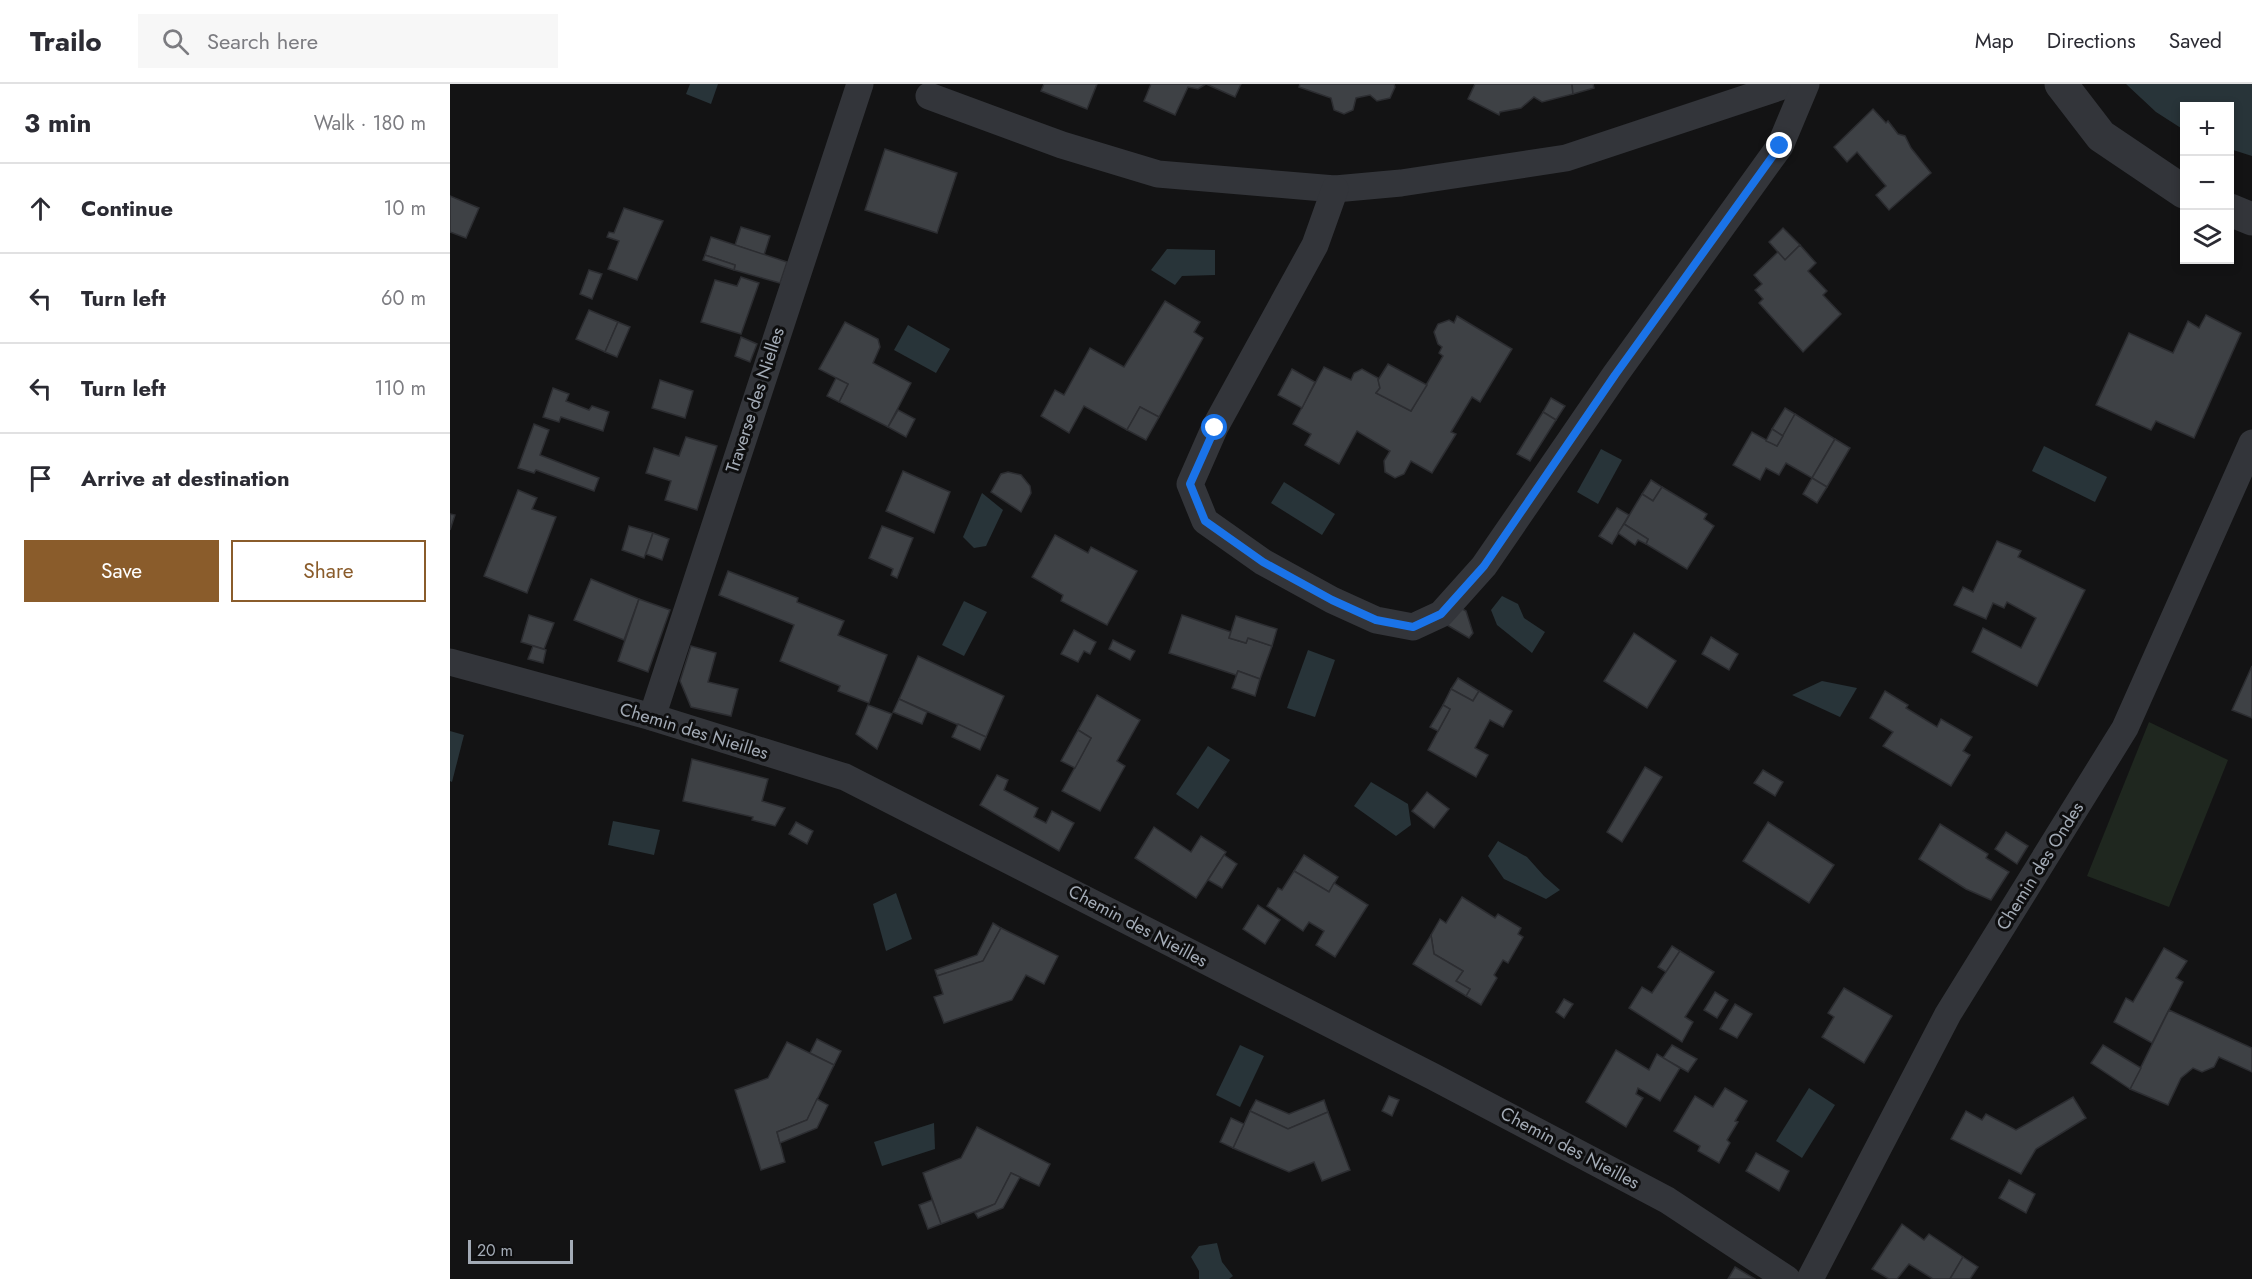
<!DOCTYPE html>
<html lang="en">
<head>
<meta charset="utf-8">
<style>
	body { margin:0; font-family:Jost,sans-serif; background:#f7f7f7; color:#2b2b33 }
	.controls { position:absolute; right:18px; top:18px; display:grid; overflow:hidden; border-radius:0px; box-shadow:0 3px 9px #0003 }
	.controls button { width:54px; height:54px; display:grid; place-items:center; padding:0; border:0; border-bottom:2px solid #e1e1e2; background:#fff; color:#2b2b33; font:30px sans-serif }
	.scale { position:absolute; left:18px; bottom:15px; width:105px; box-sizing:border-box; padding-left:6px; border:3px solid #a3abb6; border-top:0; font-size:16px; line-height:21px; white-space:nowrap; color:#a3abb6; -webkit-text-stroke:4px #0e0e0f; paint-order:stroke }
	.stop { position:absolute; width:18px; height:18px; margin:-14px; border:4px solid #1a73e8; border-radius:50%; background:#fff }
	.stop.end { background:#1a73e8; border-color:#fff; box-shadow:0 2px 6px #0008 }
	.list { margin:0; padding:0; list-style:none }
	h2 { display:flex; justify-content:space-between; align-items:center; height:78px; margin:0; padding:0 24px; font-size:26px }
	h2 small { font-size:20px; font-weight:400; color:#7c7c81 }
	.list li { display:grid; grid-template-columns:39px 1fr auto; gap:18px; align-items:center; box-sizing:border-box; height:90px; padding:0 24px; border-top:2px solid #e1e1e2 }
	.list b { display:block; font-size:22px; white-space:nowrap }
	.list em { font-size:20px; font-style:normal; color:#7c7c81 }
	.actions { display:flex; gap:12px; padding:18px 24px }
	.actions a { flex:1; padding:14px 0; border:2px solid #8a5c2b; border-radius:0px; text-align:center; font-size:21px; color:#8a5c2b }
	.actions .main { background:#8a5c2b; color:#fff }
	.icon { flex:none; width:33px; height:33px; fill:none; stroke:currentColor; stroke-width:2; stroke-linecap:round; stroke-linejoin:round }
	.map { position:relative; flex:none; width:1802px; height:1195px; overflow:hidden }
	header { display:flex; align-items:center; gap:36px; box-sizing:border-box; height:84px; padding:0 30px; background:#fff; border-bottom:2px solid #e1e1e2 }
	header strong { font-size:28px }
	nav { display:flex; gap:33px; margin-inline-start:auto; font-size:21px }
	.search { width:420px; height:54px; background:#f7f7f7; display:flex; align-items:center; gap:15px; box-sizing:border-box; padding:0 21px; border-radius:0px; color:#7c7c81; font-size:22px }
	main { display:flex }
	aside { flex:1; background:#fff }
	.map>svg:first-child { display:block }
	.green { fill:#1f271f }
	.water { fill:#283439 }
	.building { fill:#3e4145; stroke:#2c2d31; stroke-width:1.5 }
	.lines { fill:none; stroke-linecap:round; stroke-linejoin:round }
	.minor { stroke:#33353a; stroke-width:27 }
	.tertiary { stroke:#33353a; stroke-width:33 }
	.route { stroke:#1a73e8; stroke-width:8 }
	.labels { text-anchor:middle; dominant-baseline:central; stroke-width:6; stroke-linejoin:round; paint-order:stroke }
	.street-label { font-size:18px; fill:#a3abb6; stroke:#0e0e0f }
</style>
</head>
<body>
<header>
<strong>Trailo</strong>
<div class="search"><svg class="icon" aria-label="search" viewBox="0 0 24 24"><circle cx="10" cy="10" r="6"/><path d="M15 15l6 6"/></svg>Search here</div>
<nav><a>Map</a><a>Directions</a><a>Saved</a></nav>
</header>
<main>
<aside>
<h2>3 min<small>Walk · 180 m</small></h2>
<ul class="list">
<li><svg class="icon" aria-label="ahead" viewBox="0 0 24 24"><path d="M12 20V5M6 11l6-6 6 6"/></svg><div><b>Continue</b></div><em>10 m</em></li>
<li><svg class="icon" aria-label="left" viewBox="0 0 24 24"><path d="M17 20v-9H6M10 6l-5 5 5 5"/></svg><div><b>Turn left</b></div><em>60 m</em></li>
<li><svg class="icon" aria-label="left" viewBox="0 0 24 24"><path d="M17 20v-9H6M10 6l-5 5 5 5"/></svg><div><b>Turn left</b></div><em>110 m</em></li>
<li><svg class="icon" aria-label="arrive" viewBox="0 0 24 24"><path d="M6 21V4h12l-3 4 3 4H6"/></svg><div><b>Arrive at destination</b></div></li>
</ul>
<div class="actions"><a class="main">Save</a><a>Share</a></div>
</aside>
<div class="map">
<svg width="1802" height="1195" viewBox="0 0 1802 1195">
	<rect width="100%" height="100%" fill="#131314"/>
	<polygon class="green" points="1699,638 1778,676 1719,823 1637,792"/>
	<g class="water">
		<polygon points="240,0 268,0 261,20 236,10"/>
		<polygon points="1676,0 1802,0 1802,72 1780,65 1780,22 1734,22 1734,46 1706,28"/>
		<polygon points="717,165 765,166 765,191 732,192 725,201 701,186"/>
		<polygon points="458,241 500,265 486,289 444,266"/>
		<polygon points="1594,362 1657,393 1645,418 1582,387"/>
		<polygon points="1151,365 1172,376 1148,420 1127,408"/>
		<polygon points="834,398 885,430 872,451 821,419"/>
		<polygon points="532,409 553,426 536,462 524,464 513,453"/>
		<polygon points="1052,512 1068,520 1074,534 1095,548 1082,569 1047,541 1041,526"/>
		<polygon points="514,517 537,528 514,572 492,561"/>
		<polygon points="858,566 885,576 865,633 837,624"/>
		<polygon points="1372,597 1407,604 1390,633 1342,611"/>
		<polygon points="0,647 14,651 2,698 0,697"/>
		<polygon points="758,662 780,676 748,725 726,710"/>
		<polygon points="921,698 958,720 961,741 946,752 904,722"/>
		<polygon points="163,737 210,746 204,771 158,761"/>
		<polygon points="1048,757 1077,773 1094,792 1110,806 1096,815 1054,795 1038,772"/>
		<polygon points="446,809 462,855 436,867 423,820"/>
		<polygon points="790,961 814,972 790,1023 766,1011"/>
		<polygon points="1359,1004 1385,1021 1352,1074 1326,1057"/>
		<polygon points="484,1039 485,1065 432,1082 424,1058"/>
		<polygon points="767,1159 772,1178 783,1192 779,1195 749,1195 749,1187 741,1173 749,1162"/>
	</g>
	<g class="building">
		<polygon points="594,0 647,0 637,25 591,7"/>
		<polygon points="701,0 791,0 785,13 756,0 748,5 738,3 725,31 694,17"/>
		<polygon points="850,0 944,0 945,3 940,14 927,17 920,11 906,14 903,26 894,30 884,26 881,14 849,3"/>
		<polygon points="1025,0 1122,0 1123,10 1092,18 1084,13 1071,24 1050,28 1049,31 1018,15"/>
		<polygon points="1122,0 1143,0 1144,4 1123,10"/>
		<polygon points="1423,25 1436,39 1438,37 1448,50 1455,52 1461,64 1481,89 1439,126 1426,111 1436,102 1407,68 1397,78 1384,63"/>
		<polygon points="435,65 507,89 487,149 415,126"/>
		<polygon points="0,112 29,124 16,154 0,148"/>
		<polygon points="174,124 213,137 187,196 158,185 169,157 157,153 159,148 164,149"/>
		<polygon points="291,143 320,152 314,171 285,161"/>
		<polygon points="1333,144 1350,161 1335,176 1319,158"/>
		<polygon points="261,153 337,178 330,199 284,186 285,181 255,171"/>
		<polygon points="1350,161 1366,179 1358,187 1377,207 1373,211 1391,230 1353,268 1309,219 1313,215 1305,206 1312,200 1304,191 1328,168 1335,176"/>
		<polygon points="255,171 285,181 284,186 253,176"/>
		<polygon points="139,186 152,190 142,215 130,210"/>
		<polygon points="291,193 309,199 291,250 251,238 265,196 287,202"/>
		<polygon points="715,217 750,238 744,248 753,254 709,333 690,323 677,346 634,322 619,349 591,332 605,306 614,311 640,264 674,283"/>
		<polygon points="139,226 168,238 155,268 126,255"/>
		<polygon points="1756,231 1791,249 1744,354 1706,337 1701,346 1646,321 1679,249 1723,269 1738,237 1749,244"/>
		<polygon points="1007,232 1062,265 1030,318 1022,313 1001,348 1006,350 982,389 961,377 954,390 945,394 935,388 934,377 940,367 907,347 889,380 855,361 861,350 843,340 874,283 901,296 904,289 912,285 928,294 930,304 926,309 961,327 993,272 989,269 992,263 988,260 984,248 988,240 999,236 1004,239"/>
		<polygon points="168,238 180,243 167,273 155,268"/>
		<polygon points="395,238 428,255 430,263 423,279 461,299 438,343 389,318 398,300 369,285"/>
		<polygon points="291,253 307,260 300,278 285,272"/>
		<polygon points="938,280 977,301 961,327 926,309 930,304 928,296"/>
		<polygon points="842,285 865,298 852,324 828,311"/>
		<polygon points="386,294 398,300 389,318 377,312"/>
		<polygon points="210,296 243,307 235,334 202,324"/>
		<polygon points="103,304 119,310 116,317 139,326 142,322 159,328 153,347 111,333 109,338 93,333"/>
		<polygon points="1101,314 1115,322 1106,336 1093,328"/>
		<polygon points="690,323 709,333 696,356 677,346"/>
		<polygon points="1335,324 1345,330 1333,352 1322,345"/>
		<polygon points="448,326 465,335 456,353 438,343"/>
		<polygon points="1093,328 1106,336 1080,377 1067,370"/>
		<polygon points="1345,330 1385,355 1362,394 1336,379 1329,391 1316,384 1310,396 1283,381 1302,348 1327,362"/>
		<polygon points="84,340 99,346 90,371 149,394 144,407 86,386 84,389 68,384"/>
		<polygon points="1322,345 1333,352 1327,362 1316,357"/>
		<polygon points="236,353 267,362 247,426 215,416 221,397 196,389 204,364 229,372"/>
		<polygon points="1385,355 1400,364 1377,403 1362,394"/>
		<polygon points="453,387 500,408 484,449 436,427"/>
		<polygon points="558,388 571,391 580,402 581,409 571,428 541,408 551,390"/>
		<polygon points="1362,394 1377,403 1367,419 1353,410"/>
		<polygon points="1201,396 1212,403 1203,417 1192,410"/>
		<polygon points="1212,403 1257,430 1254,435 1264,442 1237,485 1196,460 1198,455 1174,440 1192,410 1203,417"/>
		<polygon points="68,406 87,414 82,425 106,433 77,509 34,492"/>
		<polygon points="1167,424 1179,431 1162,460 1149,452"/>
		<polygon points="0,430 5,431 0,446"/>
		<polygon points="1174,440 1198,455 1196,460 1188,456 1185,461 1168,449"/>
		<polygon points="179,442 203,449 194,474 172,466"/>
		<polygon points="432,442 463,454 447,494 441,491 443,485 419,474"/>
		<polygon points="203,449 219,455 212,476 196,470"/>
		<polygon points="605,451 638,469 641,463 687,487 657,541 611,517 613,511 582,493"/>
		<polygon points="1547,457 1571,467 1568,473 1635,506 1587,602 1522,568 1533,544 1571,564 1586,534 1557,518 1554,524 1543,519 1536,535 1504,521 1513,503 1523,508"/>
		<polygon points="278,487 348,514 347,518 394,537 388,551 437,571 419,619 388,607 390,602 330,577 344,541 269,511"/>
		<polygon points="141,495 189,515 174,556 124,536"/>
		<polygon points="189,515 220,526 198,588 168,577"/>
		<polygon points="1009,523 1016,527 1023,549 1019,554 997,541"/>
		<polygon points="79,531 104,539 94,565 71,558"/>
		<polygon points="732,531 781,548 779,554 796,559 798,554 822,562 810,595 788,587 786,591 719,569"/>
		<polygon points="786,532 827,545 822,562 798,554 796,559 779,554"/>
		<polygon points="624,546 646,558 640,570 634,567 628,578 611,570"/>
		<polygon points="1184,549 1226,577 1197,624 1154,597"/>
		<polygon points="1261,553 1288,570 1279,586 1252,570"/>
		<polygon points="663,556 685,567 680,576 659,565"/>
		<polygon points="83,562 96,566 93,579 78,575"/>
		<polygon points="241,562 266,569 258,598 288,605 281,632 241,623 230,597"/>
		<polygon points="468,572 554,612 536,653 449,615"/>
		<polygon points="1802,582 1802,634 1782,626"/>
		<polygon points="788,587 810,595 805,612 782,604"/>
		<polygon points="1008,594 1029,607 1023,617 1001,605"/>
		<polygon points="1001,605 1023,617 1029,607 1062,627 1053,643 1040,636 1025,664 1038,671 1026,693 978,666 1000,625 993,621"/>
		<polygon points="1435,607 1458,621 1456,624 1487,643 1491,635 1522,653 1513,667 1520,671 1501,702 1433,662 1443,648 1420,634"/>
		<polygon points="647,611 690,636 667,677 675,682 650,727 612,707 641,654 628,646"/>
		<polygon points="449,615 477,628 472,640 443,628"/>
		<polygon points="418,621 442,630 427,665 406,650"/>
		<polygon points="993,621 1000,625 988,647 980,643"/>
		<polygon points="508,640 536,653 530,666 502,653"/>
		<polygon points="628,646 641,654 625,684 611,677"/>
		<polygon points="242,675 318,695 312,717 335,724 325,742 302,736 303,733 233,717"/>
		<polygon points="1195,683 1212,693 1172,758 1157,748"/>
		<polygon points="1313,686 1333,698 1325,712 1304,699"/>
		<polygon points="547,691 558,696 554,706 588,724 584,733 596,739 602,727 624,739 609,767 530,721"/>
		<polygon points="977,708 999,725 984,744 962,727"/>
		<polygon points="346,738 363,747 357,760 339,750"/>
		<polygon points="1318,738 1384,781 1359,819 1293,777"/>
		<polygon points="1490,740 1538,770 1536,774 1559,788 1541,816 1516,805 1469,775"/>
		<polygon points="704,743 741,768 751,752 776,768 746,814 685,774"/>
		<polygon points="1556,748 1578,762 1567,780 1545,765"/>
		<polygon points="774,771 787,780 772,804 758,796"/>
		<polygon points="854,771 888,793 879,808 844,787"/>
		<polygon points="844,787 879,808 884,799 918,821 885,873 866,861 874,847 859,838 853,847 817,822 828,804 832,806"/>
		<polygon points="1012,813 1045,834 1048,830 1071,844 1068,850 1073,853 1058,879 1053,876 1044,891 1047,894 1031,921 1016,912 1020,905 1006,897 1013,887 984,870 981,851 990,835 996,839"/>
		<polygon points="808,821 830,836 815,860 793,845"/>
		<polygon points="543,839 551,844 533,877 487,892 485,886 527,871"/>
		<polygon points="551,844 608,872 594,900 576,891 562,916 494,939 484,913 493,910 487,892 533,877"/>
		<polygon points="981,851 984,870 1013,887 1006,897 1020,905 1016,912 963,880"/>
		<polygon points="1222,862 1230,867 1216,888 1208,883"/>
		<polygon points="1714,864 1737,877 1726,894 1733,898 1702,959 1664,938 1676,914 1683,918"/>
		<polygon points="1230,867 1264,888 1235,933 1243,938 1232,958 1179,924 1192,903 1202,909"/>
		<polygon points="1394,904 1442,932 1414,979 1372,953 1384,933 1378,929"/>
		<polygon points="1265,908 1278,916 1267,934 1254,926"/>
		<polygon points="1114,915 1123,920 1114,934 1106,928"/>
		<polygon points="1285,920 1302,930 1287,954 1270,945"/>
		<polygon points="1719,926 1802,964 1802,988 1769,973 1764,983 1752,988 1743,984 1731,994 1718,1021 1680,1005"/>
		<polygon points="367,955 391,967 384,981 360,969"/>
		<polygon points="337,958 384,981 357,1036 327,1048 335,1078 311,1086 285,1006 318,994"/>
		<polygon points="1222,961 1247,975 1238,988 1213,974"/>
		<polygon points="1653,961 1691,984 1680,1005 1641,979"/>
		<polygon points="1166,966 1199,986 1207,970 1230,984 1210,1017 1188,1004 1186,1010 1193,1014 1176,1043 1136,1018"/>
		<polygon points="1275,1004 1297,1017 1285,1037 1288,1038 1277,1056 1280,1059 1269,1079 1248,1067 1250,1062 1224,1047 1245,1012 1263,1023"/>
		<polygon points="939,1012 949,1016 942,1032 932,1027"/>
		<polygon points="1623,1013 1636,1034 1586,1065 1571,1090 1501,1055 1516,1027 1532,1036 1536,1030 1566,1046"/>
		<polygon points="367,1015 378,1021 367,1044 330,1059 327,1048 357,1036"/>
		<polygon points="806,1016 839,1030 874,1016 878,1028 838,1045 800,1027"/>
		<polygon points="800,1027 838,1045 878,1028 900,1086 872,1097 864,1078 839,1088 783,1064"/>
		<polygon points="781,1034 794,1040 783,1064 770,1058"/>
		<polygon points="527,1043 600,1080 589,1102 561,1089 545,1120 491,1140 473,1089 511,1074"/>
		<polygon points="1306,1069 1339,1087 1329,1107 1296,1087"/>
		<polygon points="561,1089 570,1093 553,1124 528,1134 525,1129 545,1120"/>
		<polygon points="1559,1096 1585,1110 1576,1129 1549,1114"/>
		<polygon points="482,1116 491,1140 478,1145 469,1121"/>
		<polygon points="1452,1140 1474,1156 1479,1150 1513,1173 1500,1195 1483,1195 1459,1180 1447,1195 1439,1195 1422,1185"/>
		<polygon points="1513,1173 1528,1183 1520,1195 1500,1195"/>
		<polygon points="1285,1183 1305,1195 1278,1195"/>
	</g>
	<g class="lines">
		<g class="minor">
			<polyline points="479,12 612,61 708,90 885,105 951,99 1116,74 1339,0"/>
			<polyline points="885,105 865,161 765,343 740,400 755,437 813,478 882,516 926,536 963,543 991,530 1034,482 1165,291 1330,62 1356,0"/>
			<polyline points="0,578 202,633 395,693 982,992 1217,1116 1337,1195"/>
			<polyline points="202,633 410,0"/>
			<polyline points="1360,1195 1498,930 1675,644 1802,359"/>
		</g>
		<g class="tertiary">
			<polyline points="1611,0 1651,52 1734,108"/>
			<polyline points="1780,126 1802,135"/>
		</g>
	</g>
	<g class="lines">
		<polyline class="route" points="765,344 740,400 755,437 813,478 882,516 926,536 963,543 991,530 1034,482 1165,291 1330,62"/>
	</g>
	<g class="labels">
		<g class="street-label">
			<text transform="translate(305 316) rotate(-72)">Traverse des Nielles</text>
			<text transform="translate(244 647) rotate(17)">Chemin des Nieilles</text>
			<text transform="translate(1590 782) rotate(-58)">Chemin des Ondes</text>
			<text transform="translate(688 842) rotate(28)">Chemin des Nieilles</text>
			<text transform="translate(1120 1064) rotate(28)">Chemin des Nieilles</text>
		</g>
	</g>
</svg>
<div class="controls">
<button>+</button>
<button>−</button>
<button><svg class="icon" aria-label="layers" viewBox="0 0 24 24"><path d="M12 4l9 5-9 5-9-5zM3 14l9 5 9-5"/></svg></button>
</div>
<div class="scale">20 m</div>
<div class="stop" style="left:765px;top:344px"></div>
<div class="stop end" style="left:1330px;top:62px"></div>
</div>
</main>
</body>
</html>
